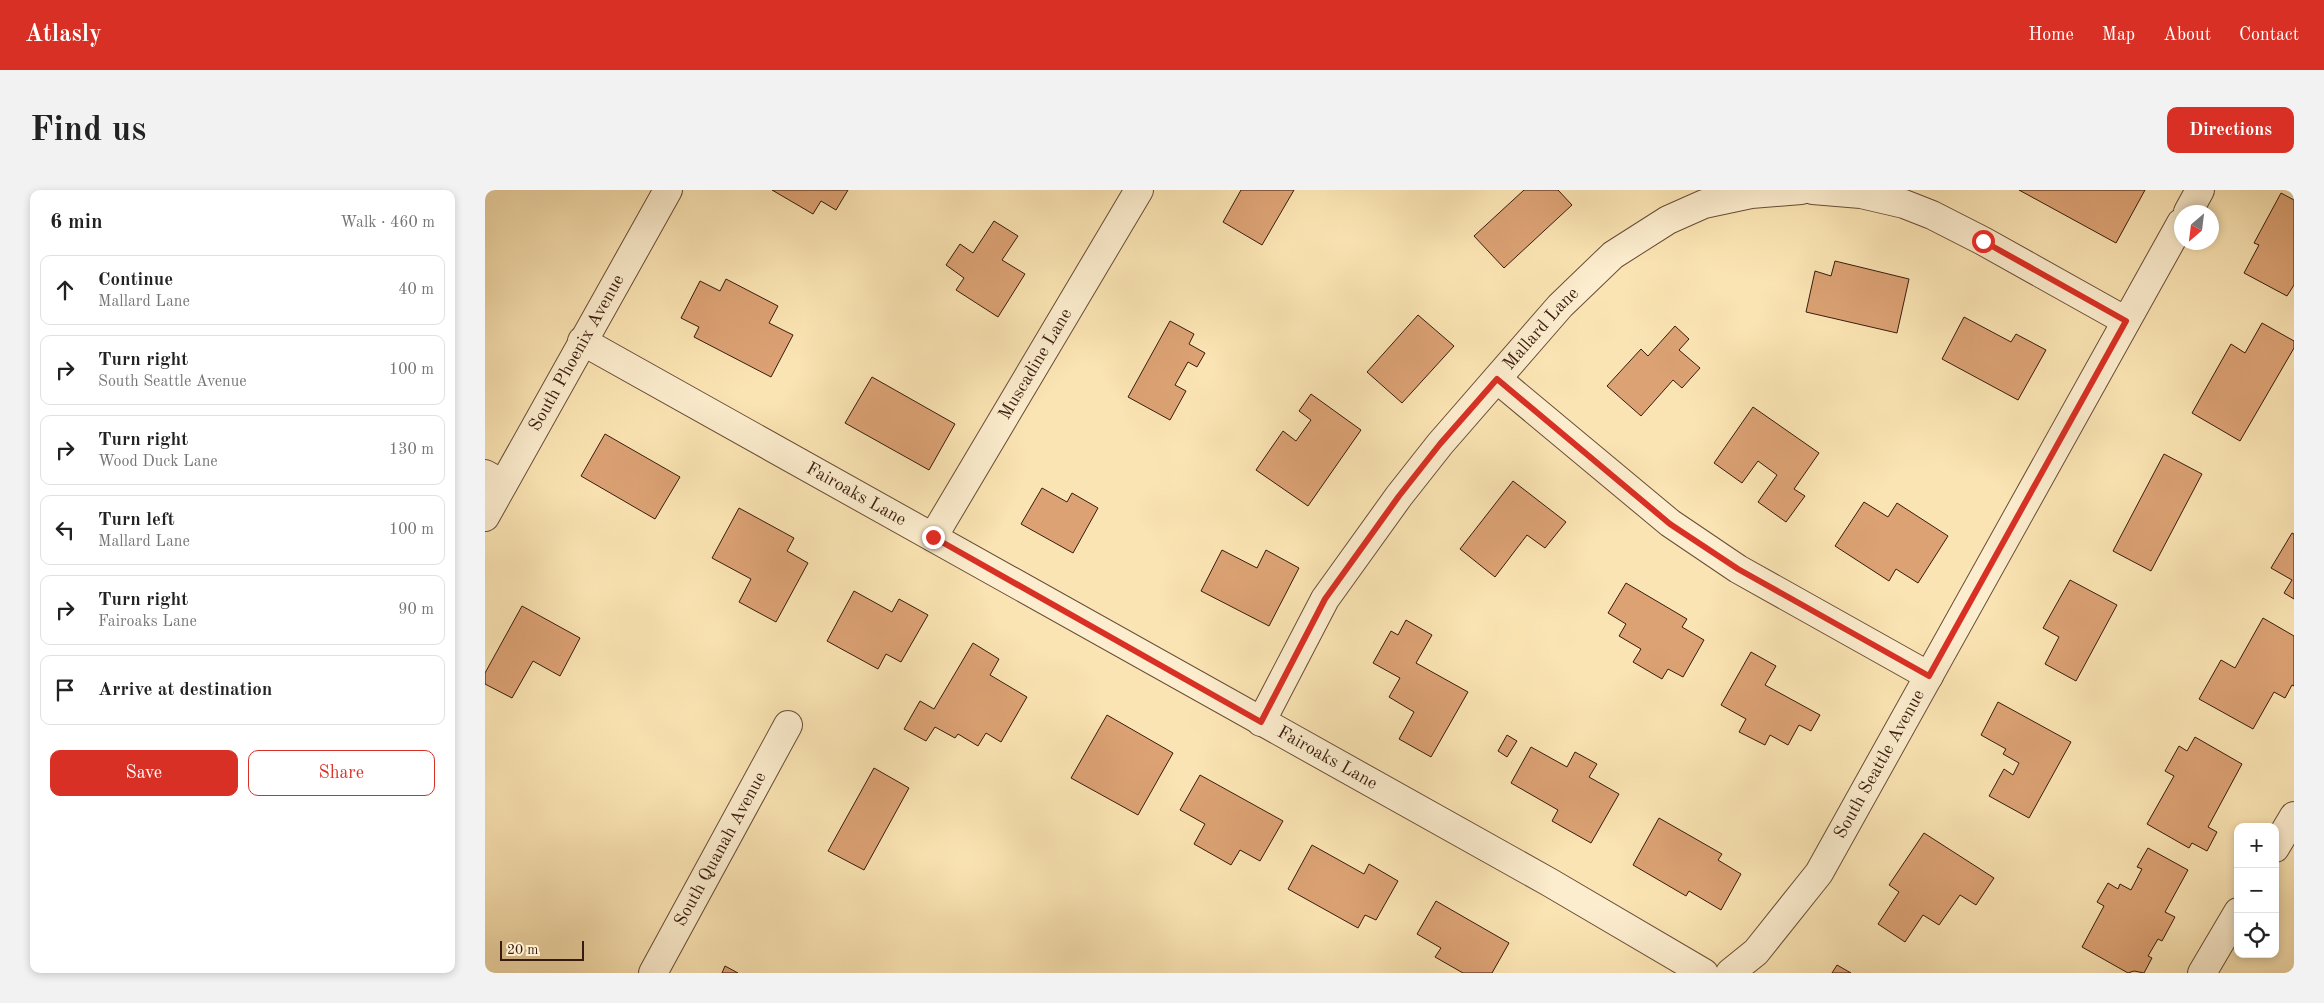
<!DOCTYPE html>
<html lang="en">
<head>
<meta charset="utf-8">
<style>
	body { margin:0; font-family:"Old Standard TT",serif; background:#f2f2f2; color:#222 }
	.controls { position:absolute; right:15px; bottom:15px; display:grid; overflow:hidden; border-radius:10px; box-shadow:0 2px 8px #0003 }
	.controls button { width:45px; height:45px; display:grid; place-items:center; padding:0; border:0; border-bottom:1px solid #e0e0e0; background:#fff; color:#222; font:25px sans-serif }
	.compass { position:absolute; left:1689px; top:15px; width:45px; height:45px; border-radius:50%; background:#fff; box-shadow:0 2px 8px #0003; rotate:208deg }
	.scale { position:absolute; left:15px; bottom:12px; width:84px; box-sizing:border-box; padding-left:5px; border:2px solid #381b0e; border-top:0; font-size:14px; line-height:18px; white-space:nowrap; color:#381b0e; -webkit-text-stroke:4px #fcedce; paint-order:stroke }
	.stop { position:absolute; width:15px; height:15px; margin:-11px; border:4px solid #d93025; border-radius:50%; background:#fff }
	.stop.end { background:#d93025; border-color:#fff; box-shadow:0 1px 5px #0008 }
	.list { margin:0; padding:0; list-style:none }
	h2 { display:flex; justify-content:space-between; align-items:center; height:65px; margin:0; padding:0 20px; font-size:21px }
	h2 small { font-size:16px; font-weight:400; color:#767676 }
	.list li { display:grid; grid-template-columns:32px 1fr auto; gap:15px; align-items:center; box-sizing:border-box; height:70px; margin:0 10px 10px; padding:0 10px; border:1px solid #e0e0e0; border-radius:10px }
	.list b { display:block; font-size:19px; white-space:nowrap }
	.list p { margin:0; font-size:16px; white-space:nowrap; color:#767676 }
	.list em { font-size:16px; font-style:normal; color:#767676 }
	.actions { display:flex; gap:10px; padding:15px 20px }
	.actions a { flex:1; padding:11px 0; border:1px solid #d93025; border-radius:10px; text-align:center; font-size:18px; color:#d93025 }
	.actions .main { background:#d93025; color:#fff }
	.icon { flex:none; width:28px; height:28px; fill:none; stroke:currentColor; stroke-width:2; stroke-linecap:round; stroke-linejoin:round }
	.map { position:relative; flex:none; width:1809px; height:783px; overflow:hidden; border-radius:10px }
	header { display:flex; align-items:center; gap:30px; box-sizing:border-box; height:70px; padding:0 25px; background:#d93025; color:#fff }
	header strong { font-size:24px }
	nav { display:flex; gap:28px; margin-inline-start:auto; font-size:18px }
	.intro { display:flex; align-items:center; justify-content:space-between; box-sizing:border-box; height:120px; padding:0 30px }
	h1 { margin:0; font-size:35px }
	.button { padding:12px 22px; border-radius:10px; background:#d93025; color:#fff; font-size:18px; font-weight:700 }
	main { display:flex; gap:30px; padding:0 30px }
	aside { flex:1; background:#fff; border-radius:10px; box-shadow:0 2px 8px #0003 }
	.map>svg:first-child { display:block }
	.building { fill:#dca274; stroke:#381b0e }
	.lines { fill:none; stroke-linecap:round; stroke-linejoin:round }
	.minor-casing { stroke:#694d37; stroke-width:30 }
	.tertiary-casing { stroke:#694d37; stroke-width:30 }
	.minor { stroke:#fcedce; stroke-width:28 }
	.tertiary { stroke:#fcedce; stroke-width:28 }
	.route { stroke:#d93025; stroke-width:6 }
	.labels { text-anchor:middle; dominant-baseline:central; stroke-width:4.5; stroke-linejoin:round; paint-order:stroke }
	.street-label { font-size:18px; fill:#381b0e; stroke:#fcedce }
</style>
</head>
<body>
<header>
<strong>Atlasly</strong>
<nav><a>Home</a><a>Map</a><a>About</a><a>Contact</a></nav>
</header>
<div class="intro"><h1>Find us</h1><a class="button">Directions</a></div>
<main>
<aside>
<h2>6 min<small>Walk · 460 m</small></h2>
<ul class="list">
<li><svg class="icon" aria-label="ahead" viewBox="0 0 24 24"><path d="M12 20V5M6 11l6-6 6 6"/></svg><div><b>Continue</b><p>Mallard Lane</p></div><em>40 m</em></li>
<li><svg class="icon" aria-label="right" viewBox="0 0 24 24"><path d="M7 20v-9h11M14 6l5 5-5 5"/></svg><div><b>Turn right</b><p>South Seattle Avenue</p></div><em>100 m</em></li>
<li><svg class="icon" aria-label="right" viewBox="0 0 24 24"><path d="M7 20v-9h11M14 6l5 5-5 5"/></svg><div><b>Turn right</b><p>Wood Duck Lane</p></div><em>130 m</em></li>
<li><svg class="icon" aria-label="left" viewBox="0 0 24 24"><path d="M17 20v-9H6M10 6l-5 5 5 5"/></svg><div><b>Turn left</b><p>Mallard Lane</p></div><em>100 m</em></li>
<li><svg class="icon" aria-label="right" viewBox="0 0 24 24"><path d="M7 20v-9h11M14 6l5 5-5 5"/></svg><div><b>Turn right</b><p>Fairoaks Lane</p></div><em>90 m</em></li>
<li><svg class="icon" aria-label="arrive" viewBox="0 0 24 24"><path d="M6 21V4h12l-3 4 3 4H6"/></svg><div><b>Arrive at destination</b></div></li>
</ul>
<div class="actions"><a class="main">Save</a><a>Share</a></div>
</aside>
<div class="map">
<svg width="1809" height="783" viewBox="0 0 1809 783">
	<rect width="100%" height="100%" fill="#fbe4b3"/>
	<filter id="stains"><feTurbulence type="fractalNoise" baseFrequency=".004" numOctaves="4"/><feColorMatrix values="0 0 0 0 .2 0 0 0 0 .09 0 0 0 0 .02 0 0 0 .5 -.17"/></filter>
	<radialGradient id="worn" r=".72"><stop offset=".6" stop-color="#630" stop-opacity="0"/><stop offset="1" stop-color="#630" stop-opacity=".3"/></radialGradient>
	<g class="building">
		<polygon points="287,0 363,0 351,20 336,11 328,24"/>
		<polygon points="756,0 809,0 777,55 738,32"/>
		<polygon points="1039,0 1073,0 1087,15 1019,78 989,46"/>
		<polygon points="1534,0 1660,0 1631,53"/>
		<polygon points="1796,3 1809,10 1809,95 1802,106 1759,83 1774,55 1769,53"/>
		<polygon points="509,31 533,46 517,70 540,84 513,127 471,100 479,88 461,75 475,54 488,63"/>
		<polygon points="1350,71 1424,89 1412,143 1321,122 1330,81 1346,86"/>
		<polygon points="241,89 293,116 284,133 308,145 286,187 209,147 214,137 196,128 215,91 235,101"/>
		<polygon points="933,125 969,156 917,213 882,182"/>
		<polygon points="1479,127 1526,152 1531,144 1561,160 1533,210 1457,169"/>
		<polygon points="685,131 709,144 704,154 720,163 712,177 703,172 690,195 701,201 685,230 643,207"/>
		<polygon points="1777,133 1809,151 1809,158 1755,251 1707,223 1746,154 1760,163"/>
		<polygon points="1190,136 1204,149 1194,160 1215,178 1197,198 1188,190 1156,226 1122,196 1156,159 1163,166"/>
		<polygon points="387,187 470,234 444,280 360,233"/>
		<polygon points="826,204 876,240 823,316 771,280 798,241 811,251 826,230 814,221"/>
		<polygon points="1268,217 1334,263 1309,299 1320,306 1301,332 1273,312 1292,285 1273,271 1257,293 1229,273"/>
		<polygon points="120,244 195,287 170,329 96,286"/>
		<polygon points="1679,264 1717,284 1666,381 1628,361"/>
		<polygon points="1028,291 1081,332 1060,358 1042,345 1010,387 975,359"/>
		<polygon points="557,298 582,312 587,303 613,318 588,363 536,334"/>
		<polygon points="1379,312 1403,327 1412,313 1463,346 1433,393 1411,379 1404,391 1350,356"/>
		<polygon points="254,318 309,348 302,361 323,373 291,432 254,412 266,389 227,368"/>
		<polygon points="1807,343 1809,344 1809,409 1799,403 1807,390 1786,378"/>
		<polygon points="737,360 772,378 781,360 814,378 784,436 716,401"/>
		<polygon points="1585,390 1632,415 1591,491 1560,474 1574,447 1558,438"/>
		<polygon points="1141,393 1202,429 1197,437 1219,450 1198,487 1183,479 1177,489 1148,472 1156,459 1134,446 1141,434 1123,423"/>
		<polygon points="369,401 407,422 414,409 443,425 416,472 401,464 393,479 342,451"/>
		<polygon points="37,416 95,448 75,486 48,471 27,508 0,494 0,483"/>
		<polygon points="1778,428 1809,446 1809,496 1807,495 1800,508 1789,502 1768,539 1714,509 1736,470 1750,478"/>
		<polygon points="921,430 947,445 931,473 983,502 946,567 914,549 929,522 904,507 915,488 888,473 906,441 913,445"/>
		<polygon points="488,453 514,469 505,485 542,507 516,552 501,543 493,556 473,544 470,548 450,537 441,551 419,539 435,511 449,519"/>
		<polygon points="1266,462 1291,476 1280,495 1335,525 1326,541 1314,535 1303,555 1285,545 1280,555 1254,542 1261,529 1236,515"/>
		<polygon points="1513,512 1586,552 1544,628 1504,606 1519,579 1528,585 1534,573 1518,564 1521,559 1496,545"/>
		<polygon points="622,525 688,563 653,625 586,588"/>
		<polygon points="1022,545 1032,551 1022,567 1013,561"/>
		<polygon points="1710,547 1757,574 1723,637 1732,642 1722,661 1707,653 1704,658 1662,634 1689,586 1680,581 1694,556 1702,561"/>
		<polygon points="1046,557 1082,577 1090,562 1112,574 1104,587 1134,604 1106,653 1067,631 1073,620 1026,593"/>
		<polygon points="389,578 424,598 379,680 343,661"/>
		<polygon points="715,585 798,631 775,671 755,660 746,675 709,654 720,634 695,620"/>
		<polygon points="1174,628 1237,664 1233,670 1256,684 1236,720 1204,701 1201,706 1148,675"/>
		<polygon points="1439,643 1509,688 1491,715 1475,705 1454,735 1438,725 1420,752 1393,734 1414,702 1404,695"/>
		<polygon points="827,655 879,684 884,674 913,691 891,730 880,725 873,738 803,699"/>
		<polygon points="1663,658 1703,680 1680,722 1690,727 1677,751 1673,749 1663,766 1667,768 1659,783 1649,781 1643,783 1597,757 1619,716 1612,712 1623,693 1633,699 1635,694 1646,700 1657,679 1652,677"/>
		<polygon points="951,711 1024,753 1007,783 978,783 950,767 956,758 932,744"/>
		<polygon points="1352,775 1366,783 1347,783"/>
		<polygon points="240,776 253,783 237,783"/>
	</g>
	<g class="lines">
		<g class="minor-casing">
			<g id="minor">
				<polyline points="1328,0 1376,4 1419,14 1447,25 1498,51 1641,131"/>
				<polyline points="1703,22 1715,0"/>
				<path id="s1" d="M97,151l967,541 155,91"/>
				<polyline points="1012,189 1185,333 1253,379 1444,486"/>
				<polyline points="0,284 18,294"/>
				<path id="s2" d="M448,347l206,-347"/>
				<path id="s3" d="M776,532l64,-123 74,-103 41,-52 120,-138 53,-51 55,-35 36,-16 47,-10 50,-4"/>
				<polyline points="1790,658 1809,626"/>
				<path id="s4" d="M168,783l135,-248"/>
				<path id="s5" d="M1245,783l26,-21 63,-79 362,-650"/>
				<polyline points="1717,783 1753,722"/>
			</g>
		</g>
		<g class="tertiary-casing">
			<g id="tertiary">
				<path id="s6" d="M0,327l183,-327"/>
			</g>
		</g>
		<use href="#minor" class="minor"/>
		<use href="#tertiary" class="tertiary"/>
	</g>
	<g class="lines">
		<polyline class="route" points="448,347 776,532 840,409 914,306 955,254 1012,189 1185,334 1253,379 1444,486 1641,131 1498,51"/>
	</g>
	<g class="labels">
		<g class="street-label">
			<text stroke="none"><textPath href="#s3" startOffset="485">Mallard Lane</textPath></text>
			<text stroke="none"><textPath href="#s6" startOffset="188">South Phoenix Avenue</textPath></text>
			<text stroke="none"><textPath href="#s2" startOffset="201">Muscadine Lane</textPath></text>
			<text stroke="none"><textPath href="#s1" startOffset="314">Fairoaks Lane</textPath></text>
			<text stroke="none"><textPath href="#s1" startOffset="854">Fairoaks Lane</textPath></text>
			<text stroke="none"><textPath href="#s5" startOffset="259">South Seattle Avenue</textPath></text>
			<text stroke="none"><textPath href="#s4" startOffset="141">South Quanah Avenue</textPath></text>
		</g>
	</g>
	<rect width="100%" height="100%" filter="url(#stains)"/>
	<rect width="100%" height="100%" fill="url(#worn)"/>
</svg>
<div class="controls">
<button>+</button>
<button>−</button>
<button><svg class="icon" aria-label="locate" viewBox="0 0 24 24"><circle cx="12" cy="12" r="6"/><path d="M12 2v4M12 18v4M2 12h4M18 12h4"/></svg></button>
</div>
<svg class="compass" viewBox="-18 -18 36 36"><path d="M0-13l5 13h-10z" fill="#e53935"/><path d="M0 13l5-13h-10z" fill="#767676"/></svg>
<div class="scale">20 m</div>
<div class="stop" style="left:1498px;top:51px"></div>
<div class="stop end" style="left:448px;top:347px"></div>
</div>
</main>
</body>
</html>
